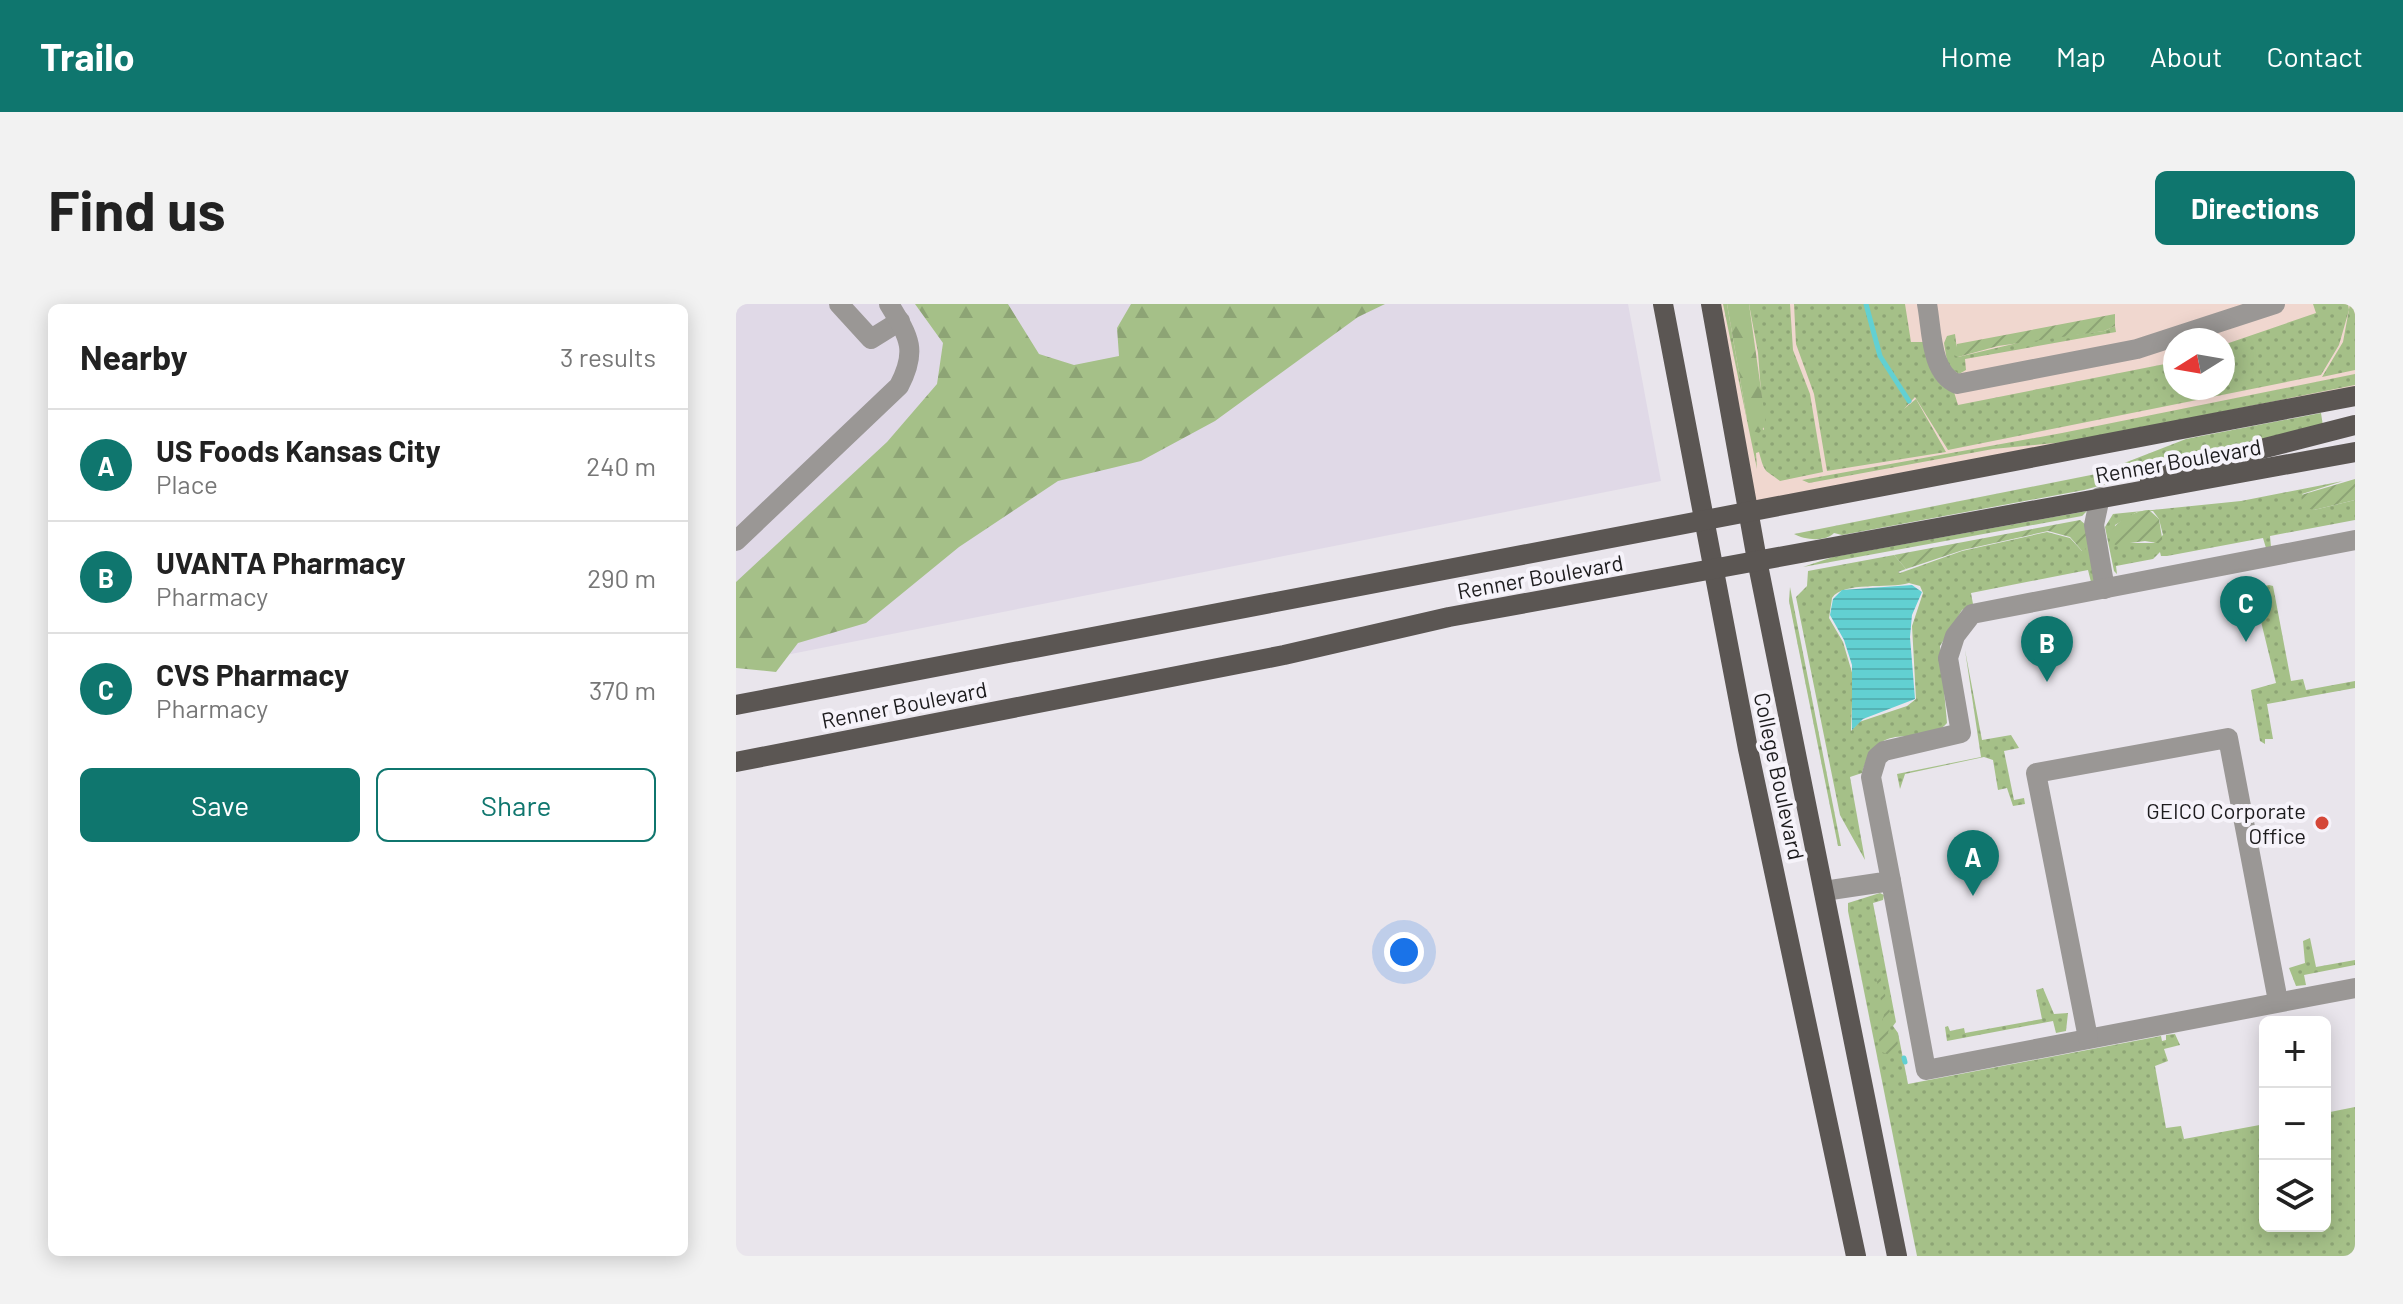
<!DOCTYPE html>
<html lang="en">
<head>
<meta charset="utf-8">
<style>
	body { margin:0; font-family:Barlow,sans-serif; background:#f2f2f2; color:#222 }
	.controls { position:absolute; right:24px; bottom:24px; display:grid; overflow:hidden; border-radius:12px; box-shadow:0 4px 20px #0003 }
	.controls button { width:72px; height:72px; display:grid; place-items:center; padding:0; border:0; border-bottom:2px solid #e0e0e0; background:#fff; color:#222; font:40px sans-serif }
	.compass { position:absolute; left:1427px; top:24px; width:72px; height:72px; border-radius:50%; background:#fff; box-shadow:0 4px 20px #0003; rotate:259deg }
	.you { position:absolute; left:668px; top:648px; width:28px; height:28px; margin:-20px; border:6px solid #fff; border-radius:50%; background:#1a73e8; box-shadow:0 0 0 12px #1a73e833 }
	.badge { display:grid; place-items:center; width:52px; height:52px; border-radius:50%; background:#0f766e; color:#fff; font-size:26px; font-weight:700 }
	.pin { position:absolute; translate:-50% -66px; filter:drop-shadow(0 2px 4px #0008) }
	.pin::after { content:''; position:absolute; top:42px; width:28px; height:24px; background:inherit; clip-path:polygon(0 0,100% 0,50% 100%) }
	.list { margin:0; padding:0; list-style:none }
	h2 { display:flex; justify-content:space-between; align-items:center; height:104px; margin:0; padding:0 32px; font-size:34px }
	h2 small { font-size:26px; font-weight:400; color:#767676 }
	.list li { display:grid; grid-template-columns:52px 1fr auto; gap:24px; align-items:center; box-sizing:border-box; height:112px; padding:0 32px; border-top:2px solid #e0e0e0 }
	.list b { display:block; font-size:30px; white-space:nowrap }
	.list p { margin:0; font-size:26px; white-space:nowrap; color:#767676 }
	.list em { font-size:26px; font-style:normal; color:#767676 }
	.actions { display:flex; gap:16px; padding:24px 32px }
	.actions a { flex:1; padding:18px 0; border:2px solid #0f766e; border-radius:12px; text-align:center; font-size:28px; color:#0f766e }
	.actions .main { background:#0f766e; color:#fff }
	.icon { flex:none; width:44px; height:44px; fill:none; stroke:currentColor; stroke-width:2; stroke-linecap:round; stroke-linejoin:round }
	.map { position:relative; flex:none; width:1619px; height:952px; overflow:hidden; border-radius:12px }
	header { display:flex; align-items:center; gap:48px; box-sizing:border-box; height:112px; padding:0 40px; background:#0f766e; color:#fff }
	header strong { font-size:38px }
	nav { display:flex; gap:44px; margin-inline-start:auto; font-size:28px }
	.intro { display:flex; align-items:center; justify-content:space-between; box-sizing:border-box; height:192px; padding:0 48px }
	h1 { margin:0; font-size:56px }
	.button { padding:20px 36px; border-radius:12px; background:#0f766e; color:#fff; font-size:28px; font-weight:700 }
	main { display:flex; gap:48px; padding:0 48px }
	aside { flex:1; background:#fff; border-radius:12px; box-shadow:0 4px 20px #0003 }
	.map>svg:first-child { display:block }
	.commercial { fill:#f0d7cf; fill-rule:evenodd }
	.built { fill:#e0d9e7 }
	.grass { fill:url(#grass-dots); fill-rule:evenodd }
	.forest { fill:url(#forest-firs) }
	.garden { fill:url(#garden-furrows) }
	.water { fill:url(#water-rules) }
	.lines { fill:none; stroke-linecap:round; stroke-linejoin:round }
	.stream { stroke:#62d0d2; stroke-width:5 }
	.minor { stroke:#9a9795; stroke-width:20 }
	.major { stroke:#5b5653; stroke-width:20 }
	.poi-dot { fill:#d44738; stroke:#f6f3fa; stroke-width:3 }
	.labels { text-anchor:middle; dominant-baseline:central; stroke-width:8; stroke-linejoin:round; paint-order:stroke }
	.street-label { font-size:22px; fill:#1c1b1d; stroke:#f6f3fa }
	.poi-label { font-size:22px; fill:#1c1b1d; stroke:#f6f3fa; text-anchor:end }
</style>
</head>
<body>
<header>
<strong>Trailo</strong>
<nav><a>Home</a><a>Map</a><a>About</a><a>Contact</a></nav>
</header>
<div class="intro"><h1>Find us</h1><a class="button">Directions</a></div>
<main>
<aside>
<h2>Nearby<small>3 results</small></h2>
<ul class="list">
<li><span class="badge">A</span><div><b>US Foods Kansas City</b><p>Place</p></div><em>240 m</em></li>
<li><span class="badge">B</span><div><b>UVANTA Pharmacy</b><p>Pharmacy</p></div><em>290 m</em></li>
<li><span class="badge">C</span><div><b>CVS Pharmacy</b><p>Pharmacy</p></div><em>370 m</em></li>
</ul>
<div class="actions"><a class="main">Save</a><a>Share</a></div>
</aside>
<div class="map">
<svg width="1619" height="952" viewBox="0 0 1619 952">
	<defs>
		<pattern id="grass-dots" width="8" height="8" patternUnits="userSpaceOnUse" patternTransform="scale(2)"><rect width="8" height="8" fill="#a5c088"/><path d="M2 2h.1M6 6h.1" fill="none" stroke="#8da475" stroke-width="1.8" stroke-linecap="round"/></pattern>
		<pattern id="forest-firs" width="22" height="20" patternUnits="userSpaceOnUse" patternTransform="scale(2)"><rect width="22" height="20" fill="#a5c088"/><path d="M5 1l3.5 6h-7zM16 11l3.5 6h-7z" fill="#8da475"/></pattern>
		<pattern id="garden-furrows" width="10" height="10" patternUnits="userSpaceOnUse" patternTransform="scale(2)"><rect width="10" height="10" fill="#a5c088"/><path d="M-1 1l2-2M0 10L10 0M9 11l2-2" fill="none" stroke="#8da475"/></pattern>
		<pattern id="water-rules" width="6" height="5" patternUnits="userSpaceOnUse" patternTransform="scale(2)"><rect width="6" height="5" fill="#62d0d2"/><path d="M0 2.5h6" fill="none" stroke="#54b2b4"/></pattern>
	</defs>
	<rect width="100%" height="100%" fill="#e9e5ec"/>
	<path class="commercial" d="M975,0h644v92l-606,117zM1439,36h48v48h-48z"/>
	<polygon class="built" points="0,0 892,0 925,177 0,361"/>
	<g class="grass">
		<path d="M987,0h4l20,115 17,11 -6,-77 -9,-49h41l3,46 17,44 13,78 -43,9c-15,-12 -15,-6 -21,-29l-3,1 1,16z"/>
		<path d="M1058,0h111l6,38h14c4,23 5,40 29,50l4,13 217,-43v26h48v-43l93,-32 -3,-9h35l1,6 -10,35 -18,30 -373,75 -33,-53 -11,12 12,-10 30,53 -119,19 -13,-77 -18,-50z"/>
		<polygon points="1614,0 1619,0 1619,66 1586,73 1607,38"/>
		<polygon points="1379,22 1380,28 1229,55 1230,66 1223,70 1212,63 1208,39 1211,32 1219,30 1222,53 1294,36 1368,27"/>
		<polygon points="1619,70 1619,81 1339,137 1257,145 1073,179 1066,176 1326,129"/>
		<path d="M1585,109l2,13 -239,64 -242,45 -8,-2c-8,9 -30,7 -40,1l302,-60 90,-35z"/>
		<path d="M1607,177l-41,13 12,16 41,-10v20l-85,16 1,11 -5,1 -3,-10 -96,18h-6l-1,-4 -7,7 -37,7 1,8 -3,-3 -9,-44 8,-13 128,-13zM1417,207l6,8 4,16 -9,8h-40l1,-18 22,-13z"/>
		<polygon points="1351,207 1346,212 1067,263 1097,253"/>
		<path d="M1311,228l23,6 12,13 7,-7 7,36 -5,2 -3,-12 -117,23 2,11 -11,6 -22,36 7,77c-26,29 -68,-10 -85,50l-12,4 15,83 -25,-45 -44,-218 11,-11 1,-15 86,-16 12,14 -8,3 2,1 62,-22zM1173,279l11,3 3,7 -11,33 4,73 -9,7 -48,16 -8,9 2,-55 -10,-34 -14,-24 3,-20c11,-17 57,-9 77,-15z"/>
		<polygon points="1533,281 1537,282 1555,377 1567,375 1570,386 1619,377 1619,384 1531,400 1537,435 1529,435 1529,440 1524,437 1515,386 1540,379 1519,293 1501,292 1503,287"/>
		<polygon points="1054,283 1105,542 1102,542 1053,297"/>
		<polygon points="1229,346 1246,436 1275,431 1283,444 1268,447 1278,496 1288,494 1289,500 1277,502 1271,484 1262,486 1257,456 1248,453 1169,470 1164,485 1161,470 1245,453"/>
		<polygon points="1144,589 1148,591 1147,596 1137,599 1160,718 1157,722 1162,729 1172,780 1425,732 1426,737 1430,736 1430,731 1439,730 1444,741 1428,745 1432,757 1419,762 1430,824 1445,822 1448,835 1529,820 1529,922 1589,922 1589,809 1619,803 1619,952 1181,952 1112,607 1112,599"/>
		<polygon points="1574,634 1580,663 1619,656 1619,661 1568,671 1570,681 1560,682 1553,664 1569,659 1567,637"/>
		<polygon points="1307,684 1318,710 1332,709 1330,727 1320,729 1317,717 1211,737 1209,723 1212,722 1214,727 1228,724 1229,729 1306,715 1300,686"/>
	</g>
	<g class="forest">
		<polygon points="179,0 272,0 303,50 338,61 383,52 381,24 395,0 649,0 622,13 479,117 405,157 322,177 223,243 130,319 62,339 40,368 0,364 0,278 151,138 201,80 207,39"/>
		<polygon points="991,0 1013,0 1030,121 1023,129 1017,127 1011,115"/>
	</g>
	<g class="garden">
		<polygon points="1379,10 1379,22 1368,27 1262,42 1222,53 1218,51 1221,40"/>
		<polygon points="1619,175 1619,196 1578,206 1567,203 1565,191"/>
		<path d="M1413,206l10,9 4,25 -18,-3 -30,4 -5,-10c5,-14 24,-24 39,-25z"/>
		<polygon points="1344,216 1350,221 1353,240 1347,248 1334,233 1312,227 1227,246 1170,265 1158,251"/>
		<polygon points="1143,669 1155,712 1152,729 1161,736 1163,745 1153,751 1146,748 1142,731 1148,711 1140,673"/>
	</g>
	<polygon class="water" points="1176,281 1186,288 1176,311 1174,333 1179,395 1127,415 1116,426 1116,361 1108,336 1094,311 1097,295 1106,286"/>
	<g class="lines">
		<g class="stream">
			<polyline points="1130,0 1144,52 1173,97"/>
			<polyline points="1168,754 1169,758"/>
		</g>
		<g class="minor">
			<polyline points="103,0 135,35 164,17"/>
			<path d="M1191,0c5,25 3,69 30,80l180,-35 138,-45"/>
			<polyline points="1364,193 1358,221 1369,285"/>
			<path d="M0,237l163,-155c19,-36 10,-49 -10,-82"/>
			<polyline points="1155,577 1190,766 1619,684"/>
			<polyline points="1088,587 1155,577 1135,473 1141,453 1148,447 1225,429 1212,354 1219,332 1236,310 1619,236"/>
			<polyline points="1352,734 1300,469 1492,434 1542,697"/>
		</g>
		<g class="major">
			<polyline points="927,0 1012,445 1120,952"/>
			<polyline points="975,0 1021,256 1161,952"/>
			<polyline points="1414,177 1435,168 1619,121"/>
			<polyline points="0,401 1619,92"/>
			<polyline points="0,458 548,351 713,313 1619,148"/>
		</g>
	</g>
	<circle class="poi-dot" cx="1586" cy="519" r="8"/>
	<g class="labels">
		<g class="street-label">
			<text transform="translate(1442 156) rotate(-10)">Renner Boulevard</text>
			<text transform="translate(804 272) rotate(-10)">Renner Boulevard</text>
			<text transform="translate(168 400) rotate(-11)">Renner Boulevard</text>
			<text transform="translate(1044 472) rotate(78)">College Boulevard</text>
		</g>
		<g class="poi-label">
			<text x="1570" y="506">GEICO Corporate<tspan x="1570" dy="25">Office</tspan></text>
		</g>
	</g>
</svg>
<div class="controls">
<button>+</button>
<button>−</button>
<button><svg class="icon" aria-label="layers" viewBox="0 0 24 24"><path d="M12 4l9 5-9 5-9-5zM3 14l9 5 9-5"/></svg></button>
</div>
<svg class="compass" viewBox="-18 -18 36 36"><path d="M0-13l5 13h-10z" fill="#e53935"/><path d="M0 13l5-13h-10z" fill="#767676"/></svg>
<div class="you"></div>
<div class="pin badge" style="left:1237px;top:592px">A</div>
<div class="pin badge" style="left:1311px;top:378px">B</div>
<div class="pin badge" style="left:1510px;top:338px">C</div>
</div>
</main>
</body>
</html>
